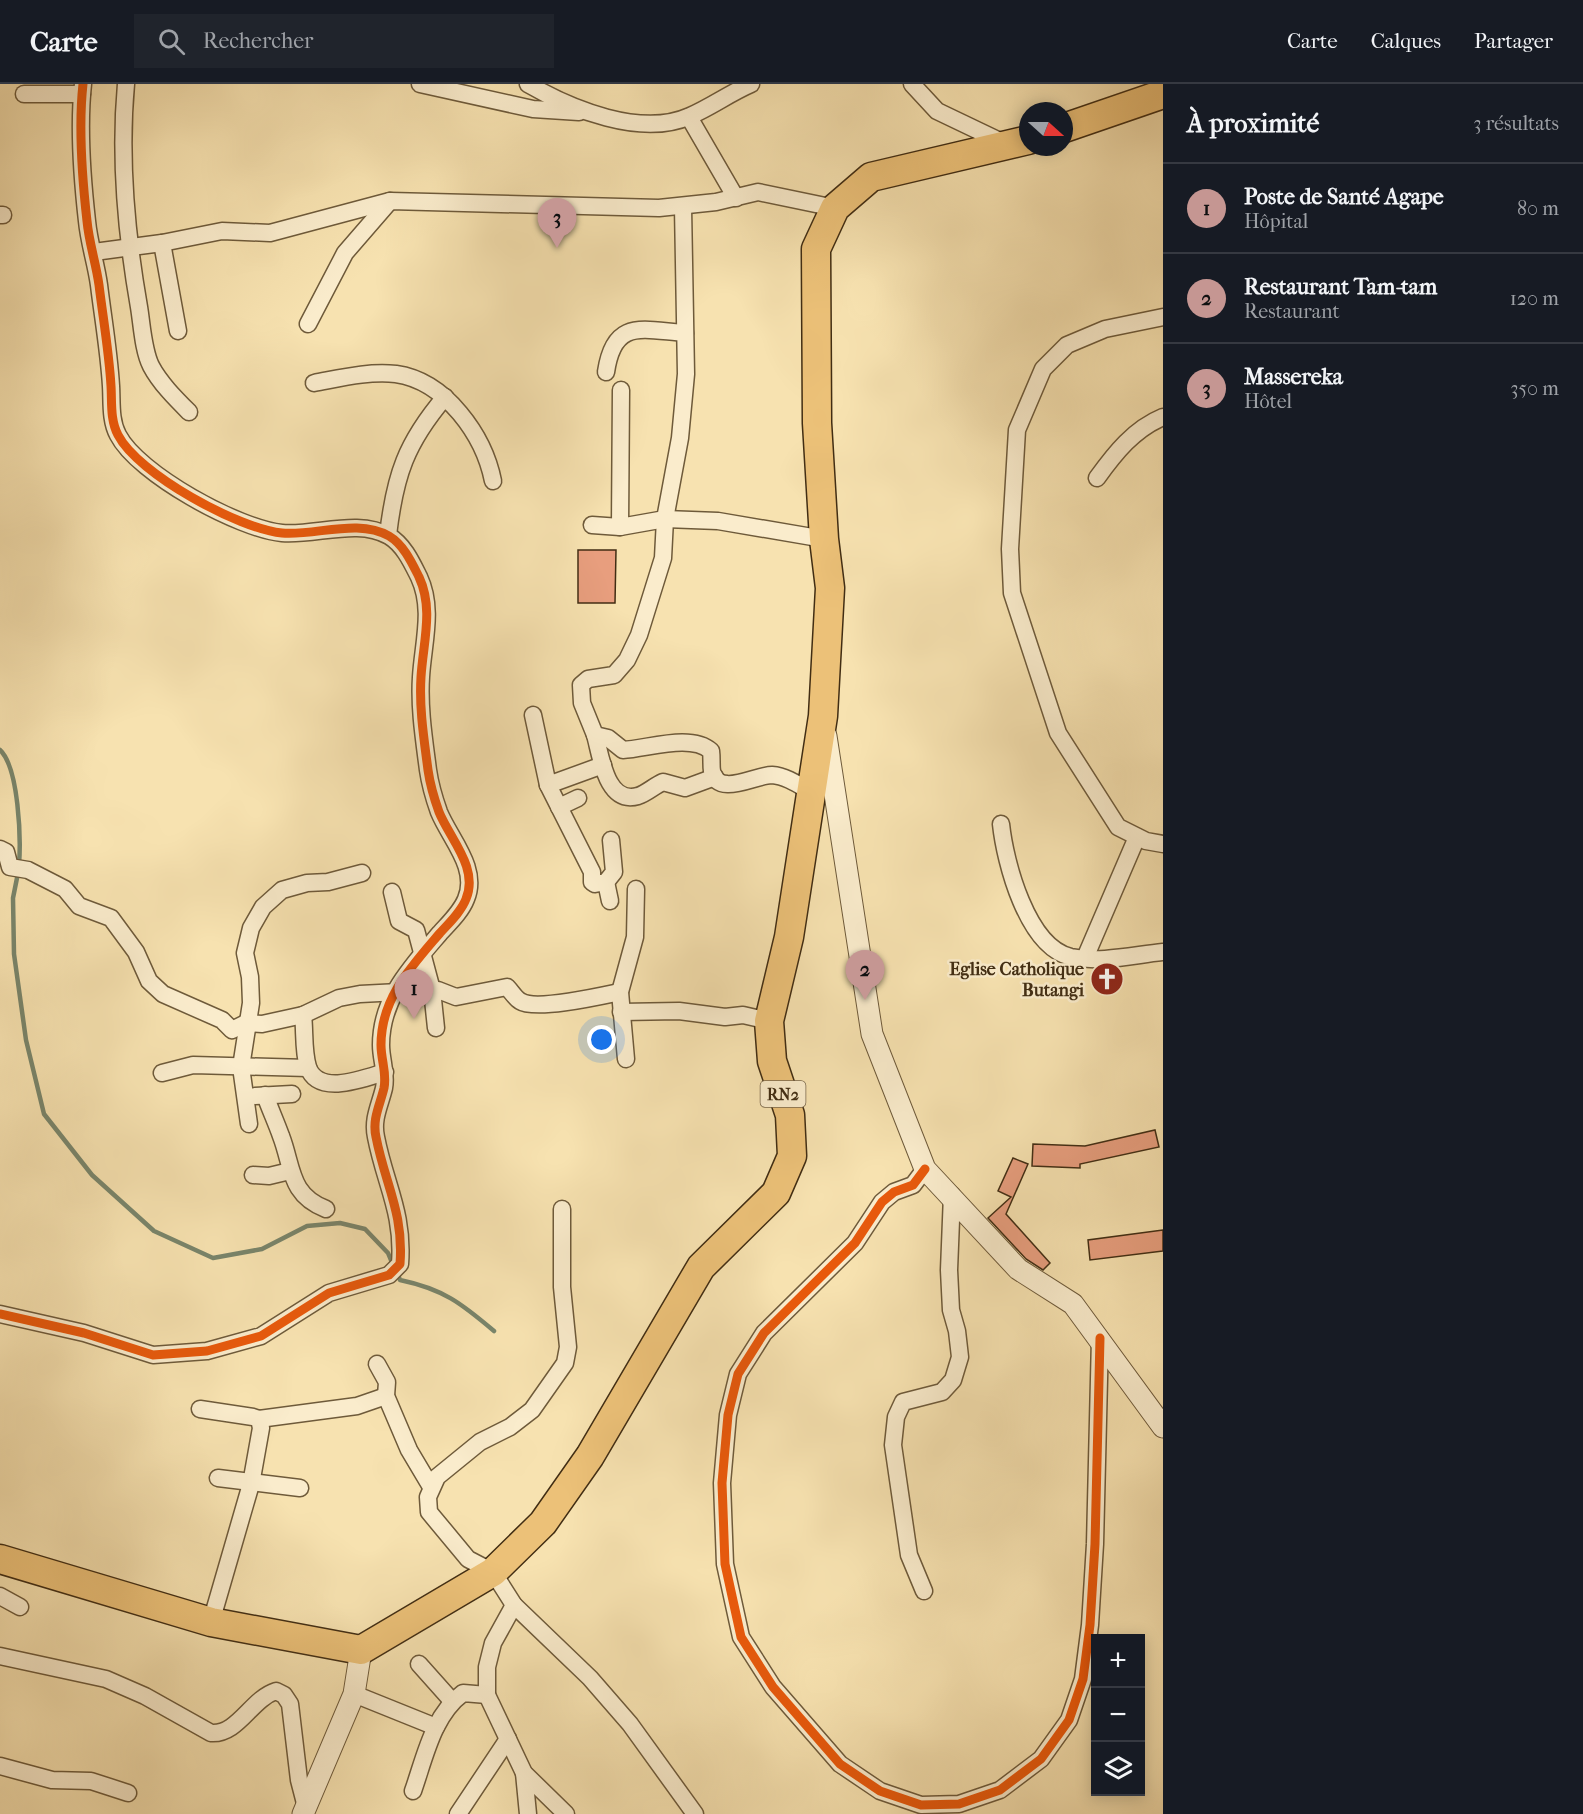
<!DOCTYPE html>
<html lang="fr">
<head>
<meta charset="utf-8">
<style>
	body { margin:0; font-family:"IM FELL French Canon",serif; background:#20242c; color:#f1f3f6 }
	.controls { position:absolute; right:18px; bottom:18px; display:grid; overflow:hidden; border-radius:0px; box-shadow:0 3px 15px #0003 }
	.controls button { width:54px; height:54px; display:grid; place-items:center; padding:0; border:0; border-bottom:2px solid #363941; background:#171b24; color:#f1f3f6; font:30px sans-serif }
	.compass { position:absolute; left:1019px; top:18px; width:54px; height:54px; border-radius:50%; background:#171b24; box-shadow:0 3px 15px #0003; rotate:111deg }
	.you { position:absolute; left:602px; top:956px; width:21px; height:21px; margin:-15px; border:4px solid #fff; border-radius:50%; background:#1a73e8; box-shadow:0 0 0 9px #1a73e833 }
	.badge { display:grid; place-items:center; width:39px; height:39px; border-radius:50%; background:#c59692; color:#111; font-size:20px; font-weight:700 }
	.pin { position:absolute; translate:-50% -50px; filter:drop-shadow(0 2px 3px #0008) }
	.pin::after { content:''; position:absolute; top:32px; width:21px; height:18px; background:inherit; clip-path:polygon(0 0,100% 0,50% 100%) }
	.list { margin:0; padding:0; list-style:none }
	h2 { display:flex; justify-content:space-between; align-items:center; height:78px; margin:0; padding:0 24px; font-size:26px }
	h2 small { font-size:20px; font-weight:400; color:#9ea1a6 }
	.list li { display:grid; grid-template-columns:39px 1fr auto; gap:18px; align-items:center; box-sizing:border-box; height:90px; padding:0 24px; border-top:2px solid #363941 }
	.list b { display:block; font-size:22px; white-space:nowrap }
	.list p { margin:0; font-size:20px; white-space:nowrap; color:#9ea1a6 }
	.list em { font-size:20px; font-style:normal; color:#9ea1a6 }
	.icon { flex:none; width:33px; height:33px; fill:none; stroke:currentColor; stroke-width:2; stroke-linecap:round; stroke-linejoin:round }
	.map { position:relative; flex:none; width:1163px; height:1730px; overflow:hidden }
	header { display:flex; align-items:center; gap:36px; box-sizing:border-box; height:84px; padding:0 30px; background:#171b24; border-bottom:2px solid #363941 }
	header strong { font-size:28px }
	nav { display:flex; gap:33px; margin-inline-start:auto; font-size:21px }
	.search { width:420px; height:54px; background:#20242c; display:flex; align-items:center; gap:15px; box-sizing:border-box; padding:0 21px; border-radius:0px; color:#9ea1a6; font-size:22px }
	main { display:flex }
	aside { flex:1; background:#171b24 }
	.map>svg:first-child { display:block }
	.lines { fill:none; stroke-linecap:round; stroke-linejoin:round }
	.stream { stroke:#79856b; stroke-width:4.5 }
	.building { fill:#e89e7e; stroke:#412d13; stroke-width:1.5 }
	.minor-casing { stroke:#6e5a3a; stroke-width:19 }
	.tertiary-casing { stroke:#6e5a3a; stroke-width:23 }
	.trunk-casing { stroke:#412d13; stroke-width:31 }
	.minor { stroke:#faeccc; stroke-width:16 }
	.tertiary { stroke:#faeccc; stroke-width:21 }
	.trunk { stroke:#ecc178; stroke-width:28 }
	.cycleway-casing { stroke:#faeccc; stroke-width:13 }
	.cycleway { stroke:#e8590c; stroke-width:9 }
	.labels { text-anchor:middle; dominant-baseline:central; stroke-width:5; stroke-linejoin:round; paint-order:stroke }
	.shield { fill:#faeccc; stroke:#78664a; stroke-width:1.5 }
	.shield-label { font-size:16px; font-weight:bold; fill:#412d13 }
	.poi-label { font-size:18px; font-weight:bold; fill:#412d13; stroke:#faeccc; text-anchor:end }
</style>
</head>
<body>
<header>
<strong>Carte</strong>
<div class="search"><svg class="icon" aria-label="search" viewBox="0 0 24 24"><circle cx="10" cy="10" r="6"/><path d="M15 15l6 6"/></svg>Rechercher</div>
<nav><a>Carte</a><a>Calques</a><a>Partager</a></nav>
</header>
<main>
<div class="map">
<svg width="1163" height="1730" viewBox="0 0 1163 1730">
	<rect width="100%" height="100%" fill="#f7e2b0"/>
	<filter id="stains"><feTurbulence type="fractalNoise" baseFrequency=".00333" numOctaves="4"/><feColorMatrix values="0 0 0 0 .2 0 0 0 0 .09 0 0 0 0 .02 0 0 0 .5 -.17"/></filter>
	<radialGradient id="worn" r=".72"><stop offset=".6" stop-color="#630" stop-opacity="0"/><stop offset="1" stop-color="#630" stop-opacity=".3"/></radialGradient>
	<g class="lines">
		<g class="stream">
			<path d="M0,666c19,18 21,89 19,115"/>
			<polyline points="18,789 13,814 14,870 26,956 44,1030 92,1091 154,1147 213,1174 262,1165 307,1142 340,1139 365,1145 388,1169 393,1181"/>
			<path d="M397,1188l3,8c43,9 61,23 94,51"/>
		</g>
	</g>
	<g class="building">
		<polygon points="578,466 616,466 615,519 578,519"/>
		<polygon points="1155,1046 1159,1063 1080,1080 1080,1084 1032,1082 1033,1060 1085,1062"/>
		<polygon points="1013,1074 1028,1080 1006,1130 1050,1179 1043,1186 1026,1175 988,1134 1011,1113 998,1107"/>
		<polygon points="1163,1146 1163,1167 1090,1176 1088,1156"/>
	</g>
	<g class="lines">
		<g class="minor-casing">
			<g id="minor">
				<path d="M126,0c-7,76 0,149 13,223 3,18 4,43 12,59 9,17 24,32 38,46"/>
				<polyline points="420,0 533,25 579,28"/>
				<path d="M528,0c43,25 113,54 162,32 21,-9 40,-23 61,-32"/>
				<polyline points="912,0 937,27 1006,60"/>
				<polyline points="24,10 82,10"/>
				<polyline points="689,33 736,114"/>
				<path d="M683,123l3,167 -6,64 -15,81 -2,39 -24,77 -12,25 -13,15 -26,4 -7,6 1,18 13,32 13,3 15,12c24,-1 68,-17 88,1 1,7 0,14 1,20 6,27 43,4 60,4 14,1 27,10 39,17"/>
				<polyline points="0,131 3,131"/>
				<polyline points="162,159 178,247"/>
				<polyline points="94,168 162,159 222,147 270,149 390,117 659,124 716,118 758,108 835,124"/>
				<polyline points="1163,233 1105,245 1067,261 1043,285 1017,346 1010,465 1012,509 1058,649 1118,743 1146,757 1163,760"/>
				<polyline points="308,240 345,169 390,117"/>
				<path d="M606,288c8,-54 36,-42 79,-39"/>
				<path d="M314,299c27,-5 54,-12 82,-9 50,7 88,62 97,107"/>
				<path d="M1097,394c18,-25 37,-49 66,-61"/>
				<polyline points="592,441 620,443 665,435 718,437 824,455"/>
				<polyline points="620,443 621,306"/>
				<path d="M388,451c7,-60 18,-92 57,-138"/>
				<polyline points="533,631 548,701 592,788 592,798 595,800 606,798 614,788 611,756"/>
				<path d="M595,651c6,21 11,70 43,61 9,-3 16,-10 25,-14l22,6 30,-11"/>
				<polyline points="548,701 603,681"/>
				<polyline points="559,723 578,714"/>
				<path d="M1001,740c4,38 26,123 70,133 30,6 62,-2 92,-5"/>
				<path d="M0,765l6,3 4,15 18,3 37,19 14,17 32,12 25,34 13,29 14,13 59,26 10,10 14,-7 16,1 41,-9 36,-17 21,-4 78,-4 18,7 51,-10c4,4 8,11 13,14 15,10 81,-5 100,-9"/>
				<polyline points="606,798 610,817"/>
				<polyline points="392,808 399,837 416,846 432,906 436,944"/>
				<polyline points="1085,874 1137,753"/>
				<polyline points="621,928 679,927 725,933 743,931 769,937"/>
				<path d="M303,931c2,16 0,36 5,52 10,30 57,11 77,5"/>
				<polyline points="626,975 620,908 635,853 636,805"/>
				<polyline points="162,989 193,981 308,984"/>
				<path d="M265,1011c5,14 11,27 16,41 12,31 8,59 45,73"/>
				<polyline points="255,1012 292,1010"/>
				<polyline points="249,1040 241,983 251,919 250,893 245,869 251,844 263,823 282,806 307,799 328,798 362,789"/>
				<polyline points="925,1085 913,1101 894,1108 882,1118 855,1159 764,1249 738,1290 728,1331 722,1399 725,1480 741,1553 773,1603 840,1680 880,1707 921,1721 959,1720 1000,1706 1041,1675 1069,1636 1083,1595 1090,1541 1095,1460 1100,1254"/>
				<polyline points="253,1091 269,1092 290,1087"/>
				<polyline points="562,1125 562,1203 568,1263 565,1279 532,1326 510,1343 480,1358 437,1393 428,1413 429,1428 468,1475 493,1488 514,1521 590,1594 630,1640 695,1730"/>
				<path d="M0,1230l84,19 69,22 54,-4 54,-15 68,-43 60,-18 11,-11c4,-51 -15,-80 -24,-127 -4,-18 4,-32 8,-49 3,-15 -3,-28 -3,-43 0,-47 30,-78 59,-112 9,-10 21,-21 26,-34 13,-31 -16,-60 -27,-87 -5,-14 -9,-28 -11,-42 -4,-31 -9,-62 -7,-93 2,-34 13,-68 -2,-100 -7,-14 -15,-32 -30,-41 -31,-18 -73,0 -107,-3 -43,-4 -144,-59 -164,-98 -8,-15 -6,-33 -7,-49 -2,-34 -8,-68 -12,-101 -3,-22 -10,-42 -12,-64 -5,-44 -9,-92 -4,-137"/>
				<polyline points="377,1280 387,1298 386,1312 409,1366 431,1403"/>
				<polyline points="200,1325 253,1333 259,1335 261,1344 251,1400 211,1538"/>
				<polyline points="259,1335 357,1322 386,1312"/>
				<polyline points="218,1394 300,1404"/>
				<polyline points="924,1507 909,1471 893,1361 896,1333 903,1318 942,1308 953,1296 960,1273 957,1247 951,1226 949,1186 952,1111"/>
				<polyline points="0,1512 20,1523"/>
				<polyline points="514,1521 493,1559 487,1583 487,1611 524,1689 566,1730"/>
				<path d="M0,1572l106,23 39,17 66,37c27,2 40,-34 65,-42l8,4 6,9 9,76 7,27"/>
				<polyline points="419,1580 452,1617"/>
				<polyline points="354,1610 436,1643"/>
				<polyline points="0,1682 52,1696 91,1697 128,1709"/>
				<polyline points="524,1689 528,1730"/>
				<path d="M413,1707c12,-34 20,-76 50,-98l24,2"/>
				<polyline points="458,1730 508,1655"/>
			</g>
		</g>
		<g class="tertiary-casing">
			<g id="tertiary">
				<polyline points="826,652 872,950 925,1085 1018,1185 1073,1220 1163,1343"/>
				<polyline points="303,1730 354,1610 361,1566"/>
			</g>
		</g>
		<g class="trunk-casing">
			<g id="trunk">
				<polyline points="1064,44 1163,10"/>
				<polyline points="0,1475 211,1538 361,1566 493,1488 543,1439 590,1372 701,1183 776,1109 792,1072 790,1031 772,977 769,937 789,853 823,632 830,504 824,455 817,339 816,165 835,124 871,93 1028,56"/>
			</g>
		</g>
		<use href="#minor" class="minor"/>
		<use href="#tertiary" class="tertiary"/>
		<use href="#trunk" class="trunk"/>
		<g class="cycleway-casing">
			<g id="cycleway">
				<polyline points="925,1085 913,1101 894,1108 882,1118 855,1159 764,1249 738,1290 728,1331 722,1399 725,1480 741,1553 773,1603 840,1680 880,1707 921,1721 959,1720 1000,1706 1041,1675 1069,1636 1083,1595 1090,1541 1095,1460 1100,1254"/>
				<path d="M0,1230l84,19 69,22 54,-4 54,-15 68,-43 60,-18 11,-11c4,-51 -15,-80 -24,-127 -4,-18 4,-32 8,-49 3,-15 -3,-28 -3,-43 0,-47 30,-78 59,-112 9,-10 21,-21 26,-34 13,-31 -16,-60 -27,-87 -5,-14 -9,-28 -11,-42 -4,-31 -9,-62 -7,-93 2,-34 13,-68 -2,-100 -7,-14 -15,-32 -30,-41 -31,-18 -73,0 -107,-3 -43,-4 -144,-59 -164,-98 -8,-15 -6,-33 -7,-49 -2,-34 -8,-68 -12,-101 -3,-22 -10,-42 -12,-64 -5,-44 -9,-92 -4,-137"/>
			</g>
		</g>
		<use href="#cycleway" class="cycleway"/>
	</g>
	<defs>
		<g id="church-disc" transform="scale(1.725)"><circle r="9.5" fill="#8f2418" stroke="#faeccc"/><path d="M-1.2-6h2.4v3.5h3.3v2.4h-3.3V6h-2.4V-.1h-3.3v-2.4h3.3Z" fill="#fff"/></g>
	</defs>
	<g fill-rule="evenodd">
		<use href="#church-disc" x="1107" y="895"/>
	</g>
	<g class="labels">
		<rect class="shield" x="760.5" y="997" width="45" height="26" rx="4.5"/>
		<g class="shield-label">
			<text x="783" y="1010">RN2</text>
		</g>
		<g class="poi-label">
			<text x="1084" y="885">Eglise Catholique<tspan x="1084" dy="21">Butangi</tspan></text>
		</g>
	</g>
	<rect width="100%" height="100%" filter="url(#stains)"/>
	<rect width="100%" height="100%" fill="url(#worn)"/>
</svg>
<div class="controls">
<button>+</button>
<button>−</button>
<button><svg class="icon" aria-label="layers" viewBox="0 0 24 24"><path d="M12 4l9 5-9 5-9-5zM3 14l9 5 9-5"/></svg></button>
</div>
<svg class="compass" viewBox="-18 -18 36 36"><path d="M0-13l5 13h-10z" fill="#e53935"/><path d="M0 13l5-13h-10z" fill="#9ea1a6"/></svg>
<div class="you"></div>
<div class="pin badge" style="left:414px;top:935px">1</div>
<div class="pin badge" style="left:865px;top:916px">2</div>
<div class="pin badge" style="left:557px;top:164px">3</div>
</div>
<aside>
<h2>À proximité<small>3 résultats</small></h2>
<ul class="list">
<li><span class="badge">1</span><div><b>Poste de Santé Agape</b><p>Hôpital</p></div><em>80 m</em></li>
<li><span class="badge">2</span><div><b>Restaurant Tam-tam</b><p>Restaurant</p></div><em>120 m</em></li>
<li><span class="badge">3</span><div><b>Massereka</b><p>Hôtel</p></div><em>350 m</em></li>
</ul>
</aside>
</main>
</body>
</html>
